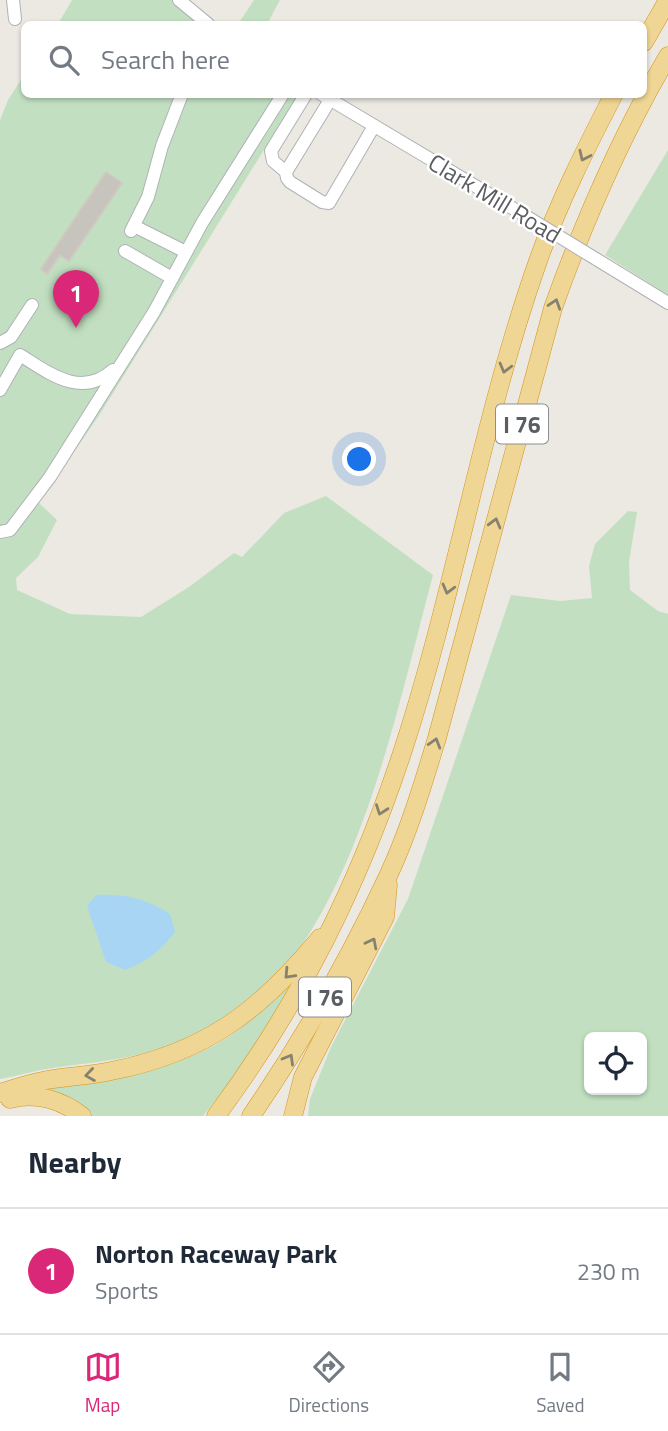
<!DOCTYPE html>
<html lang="en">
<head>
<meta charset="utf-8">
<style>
	body { margin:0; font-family:"Titillium Web",sans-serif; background:#f6f6f7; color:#1f2937 }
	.controls { position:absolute; right:21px; bottom:21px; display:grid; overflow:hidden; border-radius:10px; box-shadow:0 2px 5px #0004 }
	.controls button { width:63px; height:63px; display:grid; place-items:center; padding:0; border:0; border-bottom:2px solid #e0e1e3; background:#fff; color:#1f2937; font:35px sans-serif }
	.you { position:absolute; left:360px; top:460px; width:24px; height:24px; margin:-18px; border:5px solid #fff; border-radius:50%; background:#1a73e8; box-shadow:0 0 0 10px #1a73e833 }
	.badge { display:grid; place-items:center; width:46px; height:46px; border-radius:50%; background:#db2777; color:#fff; font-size:23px; font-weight:700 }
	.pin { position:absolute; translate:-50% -58px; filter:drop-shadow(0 2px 4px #0008) }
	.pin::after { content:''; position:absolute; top:37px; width:24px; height:21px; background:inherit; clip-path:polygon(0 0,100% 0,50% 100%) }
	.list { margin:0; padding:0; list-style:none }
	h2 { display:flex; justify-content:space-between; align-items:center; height:91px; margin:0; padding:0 28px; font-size:30px }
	h2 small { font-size:23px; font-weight:400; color:#747a83 }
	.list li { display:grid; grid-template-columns:46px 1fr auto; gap:21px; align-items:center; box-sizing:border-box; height:126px; padding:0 28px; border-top:2px solid #e0e1e3 }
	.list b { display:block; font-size:26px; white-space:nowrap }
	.list p { margin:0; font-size:23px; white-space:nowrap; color:#747a83 }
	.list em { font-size:23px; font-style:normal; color:#747a83 }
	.icon { flex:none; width:38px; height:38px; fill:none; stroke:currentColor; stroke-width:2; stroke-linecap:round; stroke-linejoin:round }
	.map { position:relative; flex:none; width:668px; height:1116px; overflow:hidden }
	.search { position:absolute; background:#fff; box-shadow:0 2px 5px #0004; left:21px; right:21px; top:21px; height:77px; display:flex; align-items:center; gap:18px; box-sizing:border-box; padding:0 24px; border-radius:10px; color:#747a83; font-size:26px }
	.sheet { height:217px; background:#fff }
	nav { display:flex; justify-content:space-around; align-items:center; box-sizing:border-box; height:98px; border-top:2px solid #e0e1e3; background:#fff; font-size:19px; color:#747a83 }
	nav a { display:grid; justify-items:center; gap:4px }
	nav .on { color:#db2777 }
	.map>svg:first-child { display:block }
	.green { fill:#c2e0c1; fill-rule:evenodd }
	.water { fill:#a9d5f4 }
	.building { fill:#c7c4be; stroke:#cfcac1; stroke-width:2 }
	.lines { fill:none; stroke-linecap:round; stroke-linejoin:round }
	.minor-casing { stroke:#afb2b6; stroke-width:14 }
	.highway-casing { stroke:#d2941b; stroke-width:19 }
	.minor { stroke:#fff; stroke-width:12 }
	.highway { stroke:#f0d694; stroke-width:18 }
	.minor-bridge-casing { stroke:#afb2b6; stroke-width:14; stroke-linecap:butt }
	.minor-bridge { stroke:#fff; stroke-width:12 }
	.oneway { stroke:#878170 }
	.labels { text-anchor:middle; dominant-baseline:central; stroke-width:5; stroke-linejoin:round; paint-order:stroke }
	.shield { fill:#fff; stroke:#8c8e90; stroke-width:2 }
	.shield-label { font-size:23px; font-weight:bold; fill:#5a5d61 }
	.street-label { font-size:24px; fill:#5a5d61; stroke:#fff }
</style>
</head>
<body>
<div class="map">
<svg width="668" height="1116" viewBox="0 0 668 1116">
	<rect width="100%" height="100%" fill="#ebe9e2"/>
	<g class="green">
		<polygon points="72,0 179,0 208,24 58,24"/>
		<polygon points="254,0 280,0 267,24 238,24"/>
		<path d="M24,75v19l274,1 -198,319 -61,89 18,17 -19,37 -22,21 1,12 53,24 71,3 48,-30 45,-34 8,4 42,-44 42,-17 107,79c-31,116 -60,257 -124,359 -30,47 -78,84 -128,107 -41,18 -86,21 -129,27 -18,3 -35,8 -52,11v-959l8,-20z"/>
		<polygon points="668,150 668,295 605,255"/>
		<path d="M628,511l9,1 -8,50 1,28 28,21 10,3v502h-360l2,-17 21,-52 77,-148 103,-304 49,6 32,-3 -3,-32 6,-22zM589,1037h53v53h-53z"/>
		<path d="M300,973l-57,92 -40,51h-114l-45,-27c67,-8 137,-18 193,-58 23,-17 42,-40 63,-58z"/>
	</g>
	<path class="water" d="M96,895c30,-1 48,3 74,19l5,18c-13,17 -28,30 -50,38l-19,-8 -19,-56z"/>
	<polygon class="building" points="106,172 122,183 69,261 60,255 47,274 41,269"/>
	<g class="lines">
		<g class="minor-casing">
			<g id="minor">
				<polyline points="13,0 15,19"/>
				<polyline points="179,0 208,24"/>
				<polyline points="321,94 524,215"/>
				<polyline points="330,100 286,172 287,178 290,182 322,202 329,203 374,126"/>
				<polyline points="286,172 273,161 271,151 306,94"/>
				<polyline points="134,226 186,252"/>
				<polyline points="131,231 148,197 162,146 182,94"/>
				<polyline points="125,251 172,278"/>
				<polyline points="596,259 668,303"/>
				<polyline points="0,343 11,337 32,305"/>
				<path d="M0,390l20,-35c29,18 61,44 93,15"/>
				<polyline points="0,532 10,530 50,477 154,312 202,223 283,94"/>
			</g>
		</g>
		<g class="highway-casing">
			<g id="highway">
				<polyline points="644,42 668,0"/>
				<path d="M0,1093c15,-5 31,-10 47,-13 21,-4 43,-4 64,-9 94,-18 149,-60 209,-133"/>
				<path d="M10,1099c26,-7 52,1 72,17"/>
				<path d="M216,1116c85,-114 144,-234 188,-369 52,-160 78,-328 134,-486 20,-57 48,-113 76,-167"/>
				<path d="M251,1116c52,-76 99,-158 138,-242 20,-43 34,-90 48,-136l116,-430c31,-87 68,-172 115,-252"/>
				<polyline points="293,1116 303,1077 385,917 388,885"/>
			</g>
		</g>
		<use href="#minor" class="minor"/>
		<use href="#highway" class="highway"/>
		<g class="minor-bridge-casing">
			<polyline id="minor-bridge" points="524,215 596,259"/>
		</g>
		<use href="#minor-bridge" class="minor-bridge"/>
	</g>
	<defs><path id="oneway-chevron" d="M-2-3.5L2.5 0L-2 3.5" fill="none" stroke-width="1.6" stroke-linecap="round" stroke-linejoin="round" transform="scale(1.75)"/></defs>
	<g class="oneway">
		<use href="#oneway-chevron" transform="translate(584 156) rotate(115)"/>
		<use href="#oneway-chevron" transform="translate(555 304) rotate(-72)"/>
		<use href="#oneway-chevron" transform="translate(505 368) rotate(105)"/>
		<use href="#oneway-chevron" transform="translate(495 523) rotate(-75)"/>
		<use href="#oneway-chevron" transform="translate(448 589) rotate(105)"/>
		<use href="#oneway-chevron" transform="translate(435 743) rotate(-73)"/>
		<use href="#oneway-chevron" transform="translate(381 810) rotate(110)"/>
		<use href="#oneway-chevron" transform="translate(372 943) rotate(-63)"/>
		<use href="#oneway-chevron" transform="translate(289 974) rotate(133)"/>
		<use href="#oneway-chevron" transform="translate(289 1059) rotate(-60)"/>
		<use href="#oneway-chevron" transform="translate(90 1075) rotate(172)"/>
	</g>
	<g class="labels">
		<g class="shield">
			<rect x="496" y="404.5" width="52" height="39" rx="5"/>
			<rect x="299" y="977.5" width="52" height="39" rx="5"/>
		</g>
		<g class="shield-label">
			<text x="522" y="424">I 76</text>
			<text x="325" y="997">I 76</text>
		</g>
		<g class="street-label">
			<text transform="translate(495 198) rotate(31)">Clark Mill Road</text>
		</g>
	</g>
</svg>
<div class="controls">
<button><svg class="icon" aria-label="locate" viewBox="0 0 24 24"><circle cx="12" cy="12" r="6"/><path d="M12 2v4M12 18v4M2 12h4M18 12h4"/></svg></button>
</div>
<div class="you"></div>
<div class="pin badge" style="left:76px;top:328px">1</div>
<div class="search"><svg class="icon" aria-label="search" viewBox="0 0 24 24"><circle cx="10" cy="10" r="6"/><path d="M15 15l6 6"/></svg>Search here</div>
</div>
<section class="sheet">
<h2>Nearby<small></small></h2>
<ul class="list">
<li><span class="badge">1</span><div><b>Norton Raceway Park</b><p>Sports</p></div><em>230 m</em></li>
</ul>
</section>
<nav>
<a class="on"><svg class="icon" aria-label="map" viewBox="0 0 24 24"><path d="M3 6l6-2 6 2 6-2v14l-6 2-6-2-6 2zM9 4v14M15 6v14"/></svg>Map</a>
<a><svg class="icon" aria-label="directions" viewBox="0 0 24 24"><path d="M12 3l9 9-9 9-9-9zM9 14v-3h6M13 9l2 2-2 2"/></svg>Directions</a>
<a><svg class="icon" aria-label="saved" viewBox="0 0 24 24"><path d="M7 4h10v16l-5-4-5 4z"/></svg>Saved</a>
</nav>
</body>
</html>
